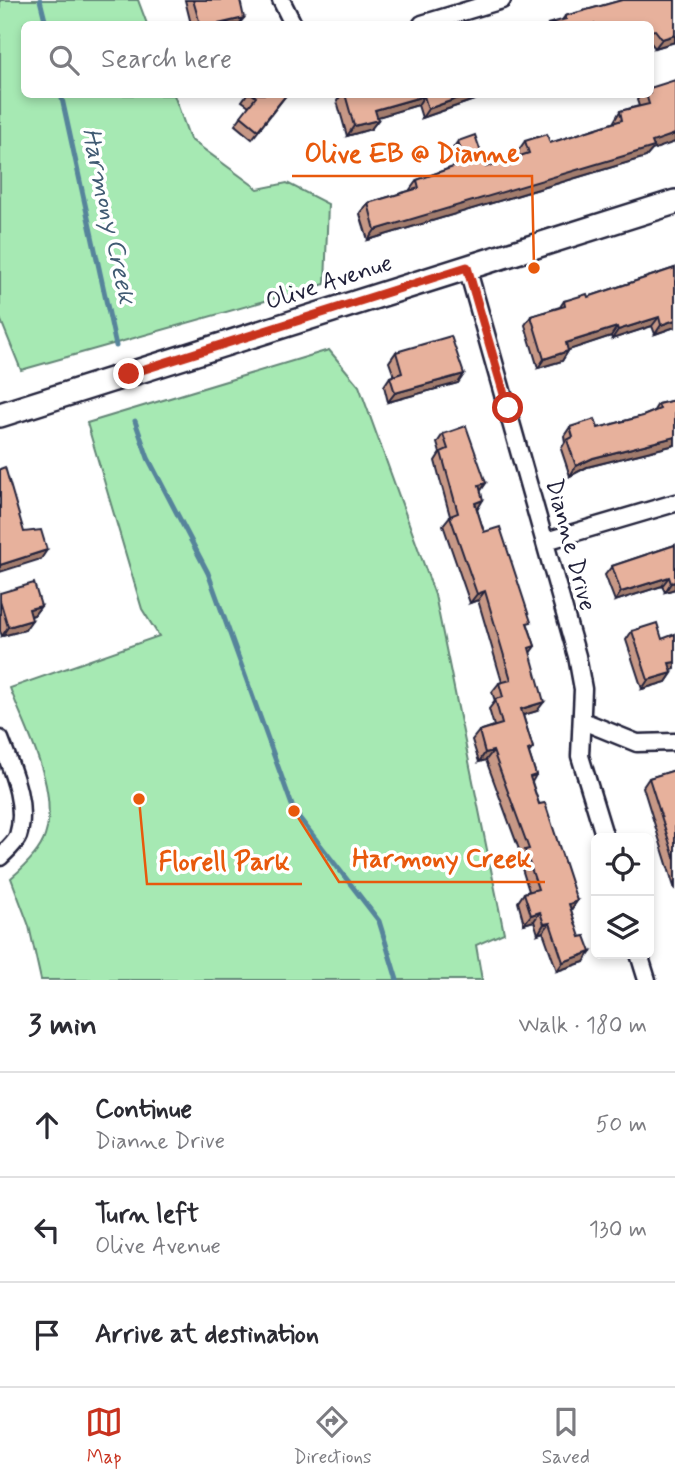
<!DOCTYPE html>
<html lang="en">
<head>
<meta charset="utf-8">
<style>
	body { margin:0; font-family:Mynerve,sans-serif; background:#f7f7f7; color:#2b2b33 }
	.controls { position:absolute; right:21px; bottom:21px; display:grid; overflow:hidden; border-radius:10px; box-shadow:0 4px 10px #0003 }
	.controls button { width:63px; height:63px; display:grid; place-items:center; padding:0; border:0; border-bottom:2px solid #e1e1e2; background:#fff; color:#2b2b33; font:35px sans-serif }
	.stop { position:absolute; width:21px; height:21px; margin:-16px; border:5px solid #c8321e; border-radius:50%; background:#fff }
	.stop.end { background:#c8321e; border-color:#fff; box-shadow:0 2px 7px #0008 }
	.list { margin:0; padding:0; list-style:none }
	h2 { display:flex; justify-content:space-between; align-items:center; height:91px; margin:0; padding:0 28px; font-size:30px }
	h2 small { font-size:23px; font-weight:400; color:#7c7c81 }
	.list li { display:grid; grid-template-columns:46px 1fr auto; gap:21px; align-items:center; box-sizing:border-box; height:105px; padding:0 28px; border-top:2px solid #e1e1e2 }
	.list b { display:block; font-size:26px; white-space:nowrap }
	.list p { margin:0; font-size:23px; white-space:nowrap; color:#7c7c81 }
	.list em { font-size:23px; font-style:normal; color:#7c7c81 }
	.icon { flex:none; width:38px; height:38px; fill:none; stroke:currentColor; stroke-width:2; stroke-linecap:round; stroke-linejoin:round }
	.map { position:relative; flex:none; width:675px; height:980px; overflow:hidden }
	.search { position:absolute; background:#fff; box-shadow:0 4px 10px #0003; left:21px; right:21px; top:21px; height:77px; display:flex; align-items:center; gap:18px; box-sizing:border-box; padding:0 24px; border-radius:10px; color:#7c7c81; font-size:26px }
	.sheet { height:406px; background:#fff }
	nav { display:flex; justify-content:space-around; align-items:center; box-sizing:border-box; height:98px; border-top:2px solid #e1e1e2; background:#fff; font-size:19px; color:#7c7c81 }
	nav a { display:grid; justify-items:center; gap:4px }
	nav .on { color:#c8321e }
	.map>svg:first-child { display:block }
	.green { fill:#a6e9b3; stroke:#648677; stroke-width:2 }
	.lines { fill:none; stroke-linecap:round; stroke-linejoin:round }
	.stream { stroke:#57849b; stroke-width:5 }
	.street-casing { stroke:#22223b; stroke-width:21 }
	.secondary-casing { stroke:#22223b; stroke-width:28 }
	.street { stroke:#fff; stroke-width:16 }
	.secondary { stroke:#fff; stroke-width:23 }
	.wall { fill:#c79886; stroke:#22223b; stroke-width:2 }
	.shaded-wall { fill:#a27c6d; stroke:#22223b; stroke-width:2 }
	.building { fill:#e7b19c; stroke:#22223b; stroke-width:2 }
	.route { stroke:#c8321e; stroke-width:9 }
	.labels { text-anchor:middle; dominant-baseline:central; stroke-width:7; stroke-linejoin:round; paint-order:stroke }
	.street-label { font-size:24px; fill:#22223b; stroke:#fff }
	.water-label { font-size:26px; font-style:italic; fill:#415b73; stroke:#fff }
	.leader { fill:none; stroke:#e8590c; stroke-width:2.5 }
	.callout-dot { fill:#e8590c; stroke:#fff; stroke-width:2.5 }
	.callout-label { font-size:26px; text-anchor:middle; font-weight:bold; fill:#e8590c; stroke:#fff; stroke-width:7; stroke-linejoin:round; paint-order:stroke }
</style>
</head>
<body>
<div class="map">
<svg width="675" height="980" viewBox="0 0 675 980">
	<rect width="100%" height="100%" fill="#fff"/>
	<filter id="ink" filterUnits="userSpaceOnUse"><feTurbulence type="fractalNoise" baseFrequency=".0143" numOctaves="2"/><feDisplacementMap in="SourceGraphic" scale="14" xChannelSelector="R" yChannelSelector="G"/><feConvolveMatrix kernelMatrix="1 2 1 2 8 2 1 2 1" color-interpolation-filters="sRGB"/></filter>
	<g filter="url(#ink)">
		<g class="green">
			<polygon points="0,0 138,0 147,24 24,24 24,94 174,95 190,139 258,189 287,183 328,204 325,284 21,370 0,318"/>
			<path d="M329,350l30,36 76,209 69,338 -28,12 6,35h-441l-12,-54 -18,-48c13,-11 29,-26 34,-42 15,-47 -19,-105 -35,-148l149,-52 -17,-27 -55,-186z"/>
		</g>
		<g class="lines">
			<g class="stream">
				<polyline points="40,0 46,24"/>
				<polyline points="61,94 116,346"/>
				<polyline points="135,421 148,458 208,573 294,811 379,921 397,980"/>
			</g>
			<g class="street-casing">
				<g id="street">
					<polyline points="281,0 293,24"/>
					<polyline points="422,24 502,0"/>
					<polyline points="467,267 577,656 583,689 580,756 605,838"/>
					<polyline points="546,541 675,503"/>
					<polyline points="583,721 637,743 675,742"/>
					<path d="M0,739c11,29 28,65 18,97 -3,8 -12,15 -18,21"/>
					<polyline points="639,954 647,980"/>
				</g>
			</g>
			<g class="secondary-casing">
				<polyline id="secondary" points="0,415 675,202"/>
			</g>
			<use href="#street" class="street"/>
			<use href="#secondary" class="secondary"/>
		</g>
		<g class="wall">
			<polygon points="185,0 240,0 239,24 191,24"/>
			<polygon points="622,0 675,42 655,48 650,42 650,24 562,20 565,16"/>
			<polygon points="247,94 287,94 252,139 235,125 249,106 242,101"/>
			<polygon points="342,94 491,94 422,118 418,105 377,117 378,120 371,129 347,136 337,101"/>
			<polygon points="641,94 650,94 652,150 646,157 368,240 360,214 368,203 409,191 417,180 456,166 451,151 458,141 486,167 519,156 518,151 525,141 550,143 613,123 620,111 639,106 637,100"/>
			<polygon points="675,268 675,327 655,334 652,326 612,339 611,336 568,350 568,351 562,361 538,368 525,325 531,316 560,307 564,301 588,297"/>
			<polygon points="396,352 464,374 458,383 388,402 384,386 390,377 394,376 389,362"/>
			<polygon points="675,400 675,445 587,467 570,476 561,449 565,442 564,436 570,427 598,428 643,416 653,412 658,404"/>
			<polygon points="443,434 486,483 480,491 477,510 484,532 528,625 535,646 530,653 537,711 523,715 533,748 529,753 536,775 532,782 539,804 577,901 571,910 584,962 557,971 543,932 538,934 534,921 524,924 518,902 524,893 529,891 519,859 521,855 486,760 479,762 472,740 479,731 494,726 489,709 495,701 492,692 499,683 502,682 478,600 470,603 443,525 450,516 435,461 440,453 437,443"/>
			<polygon points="675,545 675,589 665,592 662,586 615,601 605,575 612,566"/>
			<polygon points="0,593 41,606 34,615 31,616 25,630 2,636 0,631"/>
			<polygon points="632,631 671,670 672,673 666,682 642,689 626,640"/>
			<polygon points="675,770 675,890 643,787 649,778"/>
		</g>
		<g class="shaded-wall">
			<polygon points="244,18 239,24 218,24"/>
			<polygon points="675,35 675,42 655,48 662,39"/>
			<polygon points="470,94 491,94 422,118 428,109"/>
			<polygon points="424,96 418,105 368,120 375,110"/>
			<polygon points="378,120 371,129 347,136 354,126"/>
			<polygon points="675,134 675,142 652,150 646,157 368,240 375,230"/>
			<polygon points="659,317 652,326 612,339 618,330"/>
			<polygon points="675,320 675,327 655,334 661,325"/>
			<polygon points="617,327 611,336 560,353 566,343"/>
			<polygon points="568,351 562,361 538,368 544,359"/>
			<polygon points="464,374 458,383 388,402 395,393"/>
			<polygon points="675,437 675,445 587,467 570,476 576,466 593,458"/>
			<polygon points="486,483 480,492 479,485"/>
			<polygon points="483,500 477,510 475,503"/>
			<polygon points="47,550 41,559 0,572 0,565"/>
			<polygon points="669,577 662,586 615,601 621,592"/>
			<polygon points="675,582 675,589 665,592 671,583"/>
			<polygon points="485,591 478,600 470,603 477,594"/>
			<polygon points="41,606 34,615 22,618 29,609"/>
			<polygon points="32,620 25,630 2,636 8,627"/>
			<polygon points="675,662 675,669 663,673 669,663"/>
			<polygon points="672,673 666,682 642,689 648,680"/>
			<polygon points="544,702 537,711 514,718 521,709"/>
			<polygon points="493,751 486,760 479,762 485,753"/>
			<polygon points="577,901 570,911 569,904"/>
			<polygon points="540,912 534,921 524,924 531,915"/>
			<polygon points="550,923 543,932 538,934 544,924"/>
			<polygon points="591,952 584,962 557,971 563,962"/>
		</g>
		<g class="building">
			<polygon points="193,0 240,0 244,18 218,24 200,24"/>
			<polygon points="622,0 675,0 675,35 662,39 655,30 650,31 650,24 547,24 566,19 565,16"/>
			<polygon points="675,80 675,134 652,142 654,147 375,230 368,203 419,188 417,180 465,163 458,141 475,135 486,167 529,153 525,141 547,134 550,143 622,120 620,111 649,104 646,94 650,94 650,88"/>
			<polygon points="252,94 287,94 258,130 241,116 256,97"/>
			<polygon points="345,94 470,94 428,109 424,96 375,110 378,120 354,126"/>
			<polygon points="675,268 675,320 661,325 659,317 618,330 617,327 566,343 568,351 544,359 531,316 565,306 564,301 587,294 588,297"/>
			<polygon points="451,336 464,374 395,393 390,377 402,373 396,352"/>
			<polygon points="675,400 675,437 593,458 576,466 567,440 573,437 570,427 595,419 598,428 643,416 660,409 658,404"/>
			<polygon points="466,426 486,483 479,485 483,500 475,503 484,532 500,527 531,622 527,623 535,646 529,648 544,702 521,709 533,748 528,750 536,775 530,777 539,804 545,803 577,901 569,904 580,937 585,936 591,952 563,962 550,923 544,924 540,912 531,915 524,893 538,889 525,850 529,849 493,751 485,753 479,731 502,724 495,699 503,697 499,683 511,680 485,591 477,594 450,516 458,513 441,452 448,449 443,434"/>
			<polygon points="5,467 24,532 41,530 47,550 0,565 0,469"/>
			<polygon points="675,545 675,582 671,583 669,577 621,592 612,566"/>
			<polygon points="34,583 41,606 29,609 32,620 8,627 0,600 0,593"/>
			<polygon points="657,623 662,639 675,634 675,662 669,663 672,673 648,680 632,631"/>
			<polygon points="675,770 675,860 649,778"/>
		</g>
	</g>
	<g class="lines" filter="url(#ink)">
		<polyline class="route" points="129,374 467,267 508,408"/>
	</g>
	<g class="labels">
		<g class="street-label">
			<text transform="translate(329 283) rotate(-18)">Olive Avenue</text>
			<text transform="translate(570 545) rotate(75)">Dianne Drive</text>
		</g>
		<g class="water-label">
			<text transform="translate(108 216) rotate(78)">Harmony Creek</text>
		</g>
	</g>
	<path class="leader" d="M534 268L532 176H292M294 811L339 882H545M139 799L147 884H302"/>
	<g class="callout-dot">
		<circle cx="534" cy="268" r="7"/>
		<circle cx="294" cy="811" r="7"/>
		<circle cx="139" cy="799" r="7"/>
	</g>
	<g class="callout-label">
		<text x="412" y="162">Olive EB @ Dianne</text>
		<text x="442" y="867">Harmony Creek</text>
		<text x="224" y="870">Florell Park</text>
	</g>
</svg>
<div class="controls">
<button><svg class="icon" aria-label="locate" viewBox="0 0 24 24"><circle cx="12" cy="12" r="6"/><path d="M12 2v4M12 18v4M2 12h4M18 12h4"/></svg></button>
<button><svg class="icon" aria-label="layers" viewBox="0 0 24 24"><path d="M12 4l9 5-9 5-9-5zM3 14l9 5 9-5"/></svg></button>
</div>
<div class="stop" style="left:508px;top:408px"></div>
<div class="stop end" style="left:129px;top:374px"></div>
<div class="search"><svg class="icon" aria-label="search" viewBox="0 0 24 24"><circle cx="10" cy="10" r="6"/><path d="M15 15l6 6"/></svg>Search here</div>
</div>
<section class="sheet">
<h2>3 min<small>Walk · 180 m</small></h2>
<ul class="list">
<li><svg class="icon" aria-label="ahead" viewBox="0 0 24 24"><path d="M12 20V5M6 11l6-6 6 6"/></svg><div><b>Continue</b><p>Dianne Drive</p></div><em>50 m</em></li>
<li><svg class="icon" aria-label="left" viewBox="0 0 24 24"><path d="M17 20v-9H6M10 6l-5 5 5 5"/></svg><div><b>Turn left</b><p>Olive Avenue</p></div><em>130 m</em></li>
<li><svg class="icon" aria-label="arrive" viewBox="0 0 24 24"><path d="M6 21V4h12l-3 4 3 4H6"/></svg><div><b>Arrive at destination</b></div></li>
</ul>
</section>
<nav>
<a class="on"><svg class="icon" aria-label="map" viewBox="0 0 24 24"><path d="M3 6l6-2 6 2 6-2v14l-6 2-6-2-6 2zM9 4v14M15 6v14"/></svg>Map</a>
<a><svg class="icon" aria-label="directions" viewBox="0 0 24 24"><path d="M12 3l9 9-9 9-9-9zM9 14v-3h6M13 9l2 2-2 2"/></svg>Directions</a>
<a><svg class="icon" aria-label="saved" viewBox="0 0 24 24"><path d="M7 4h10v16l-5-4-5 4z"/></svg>Saved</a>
</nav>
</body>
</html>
